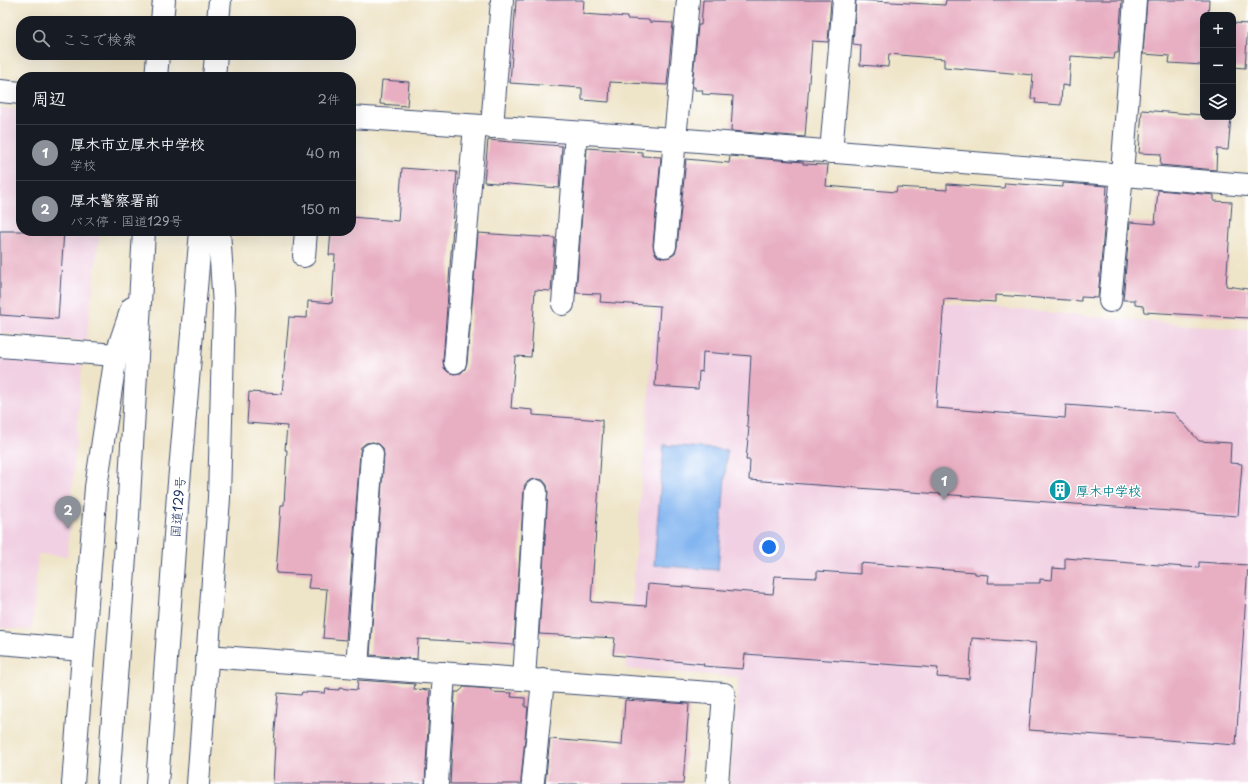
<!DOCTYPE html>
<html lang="ja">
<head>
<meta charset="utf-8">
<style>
	body { margin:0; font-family:"Playpen Sans","Klee One",sans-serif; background:#20242c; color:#f1f3f6 }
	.controls { position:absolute; right:12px; top:12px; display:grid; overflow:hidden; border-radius:8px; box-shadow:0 4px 16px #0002 }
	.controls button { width:36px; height:36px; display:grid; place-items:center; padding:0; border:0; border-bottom:1px solid #363941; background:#171b24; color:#f1f3f6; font:20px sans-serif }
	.you { position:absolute; left:769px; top:547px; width:14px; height:14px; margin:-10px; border:3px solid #fff; border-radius:50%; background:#1a73e8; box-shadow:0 0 0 6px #1a73e833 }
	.badge { display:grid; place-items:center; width:26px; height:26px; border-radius:50%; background:#8c9099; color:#fff; font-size:13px; font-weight:700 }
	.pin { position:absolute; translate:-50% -33px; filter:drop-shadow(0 1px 2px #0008) }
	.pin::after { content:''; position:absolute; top:21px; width:14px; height:12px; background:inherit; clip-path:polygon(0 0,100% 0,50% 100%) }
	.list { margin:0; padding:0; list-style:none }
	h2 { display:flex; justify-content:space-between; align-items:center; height:52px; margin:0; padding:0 16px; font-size:17px }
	h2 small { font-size:13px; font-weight:400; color:#9ea1a6 }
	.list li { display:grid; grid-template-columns:26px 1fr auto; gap:12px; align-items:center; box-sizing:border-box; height:56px; padding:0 16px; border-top:1px solid #363941 }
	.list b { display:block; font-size:15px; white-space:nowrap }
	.list p { margin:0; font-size:13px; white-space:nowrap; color:#9ea1a6 }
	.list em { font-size:13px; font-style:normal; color:#9ea1a6 }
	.icon { flex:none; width:22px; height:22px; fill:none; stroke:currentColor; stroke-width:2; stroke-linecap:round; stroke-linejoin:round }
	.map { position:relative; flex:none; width:1248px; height:784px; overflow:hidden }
	.search { position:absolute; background:#171b24; box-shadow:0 4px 16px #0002; left:16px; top:16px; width:340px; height:44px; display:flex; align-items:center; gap:10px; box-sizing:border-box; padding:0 14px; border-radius:16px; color:#9ea1a6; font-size:15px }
	.panel { position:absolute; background:#171b24; box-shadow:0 4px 16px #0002; left:16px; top:72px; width:340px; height:164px; border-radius:16px }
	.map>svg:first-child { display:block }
	.built { fill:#f1d0e3 }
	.water { fill:#83b5f0; stroke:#4f72a7 }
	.building { fill:#e8afc3 }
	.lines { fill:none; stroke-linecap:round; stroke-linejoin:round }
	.minor-casing { stroke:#3b4a6e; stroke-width:24 }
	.highway-casing { stroke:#3b4a6e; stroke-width:24 }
	.minor { stroke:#fff; stroke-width:22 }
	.highway { stroke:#fff; stroke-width:22 }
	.labels { text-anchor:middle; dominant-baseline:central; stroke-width:3; stroke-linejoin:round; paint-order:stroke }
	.culture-label { font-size:13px; font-weight:bold; fill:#0d838f; stroke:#fff; text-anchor:start }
	.street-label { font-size:13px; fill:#1b2f5e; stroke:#fff }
</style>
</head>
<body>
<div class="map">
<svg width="1248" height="784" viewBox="0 0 1248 784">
	<rect width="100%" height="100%" fill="#fff"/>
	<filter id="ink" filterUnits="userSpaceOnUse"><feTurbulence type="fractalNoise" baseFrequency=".025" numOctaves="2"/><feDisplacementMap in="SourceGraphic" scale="8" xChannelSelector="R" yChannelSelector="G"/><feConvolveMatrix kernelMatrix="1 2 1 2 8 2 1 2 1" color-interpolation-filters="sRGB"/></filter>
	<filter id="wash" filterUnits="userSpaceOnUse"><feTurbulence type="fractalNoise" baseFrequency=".012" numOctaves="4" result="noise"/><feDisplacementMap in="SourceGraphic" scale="16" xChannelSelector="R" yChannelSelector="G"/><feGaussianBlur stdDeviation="0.9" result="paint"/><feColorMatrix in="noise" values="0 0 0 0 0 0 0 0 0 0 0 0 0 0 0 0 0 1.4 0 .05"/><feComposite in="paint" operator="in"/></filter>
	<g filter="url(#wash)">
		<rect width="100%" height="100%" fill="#eee4c7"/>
		<g class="built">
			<polygon points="0,108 21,110 21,231 100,231 86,341 0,333"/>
			<polygon points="657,299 941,303 1248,330 1248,784 730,784 739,677 626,669"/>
			<polygon points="0,357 82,363 67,556 38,554 32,630 0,628"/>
		</g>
		<polygon class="water" points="664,445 727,450 718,570 654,565"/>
		<g id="blocks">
			<g class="building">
				<polygon points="516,0 584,0 583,14 627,17 627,19 649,20 649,22 673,23 667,85 610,82 609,102 582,100 582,88 510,83"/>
				<polygon points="703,0 831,0 828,42 812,41 805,137 731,131 733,96 702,94 703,90 695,90 695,87 692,87 698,25 701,25"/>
				<polygon points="856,0 945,5 946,0 1122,0 1118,53 1115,53 1114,59 1071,56 1069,86 1062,85 1061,105 1035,103 1036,99 1031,99 1033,75 944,67 944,59 889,54 888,67 860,65 861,45 853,44"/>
				<polygon points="1147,0 1209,0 1208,15 1203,15 1203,65 1169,63 1170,56 1143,54"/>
				<polygon points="1233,23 1248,24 1245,68 1233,67"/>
				<polygon points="382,80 409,82 407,106 380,104"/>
				<polygon points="1142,110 1203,115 1203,117 1231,117 1228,150 1217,149 1216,170 1160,165 1161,154 1139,153"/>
				<polygon points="488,140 562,146 559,188 484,182"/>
				<polygon points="587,148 642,152 642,156 661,157 653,245 654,251 657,256 664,258 670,257 675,254 677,247 686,159 729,163 730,156 803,162 803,164 828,165 826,186 896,192 897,187 947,190 947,184 1004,188 1005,183 1063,187 1063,183 1107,186 1105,218 1098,298 1081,297 1081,301 996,295 996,302 944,299 936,408 1065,418 1066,405 1174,413 1199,441 1231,443 1230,463 1242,464 1238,516 749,480 750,460 746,460 749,427 747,426 751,356 703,352 702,372 699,371 698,389 655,386 660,306 600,302 601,294 576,293"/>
				<polygon points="402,168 457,172 443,361 444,368 448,372 454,374 461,373 465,369 467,363 478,233 555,238 551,291 535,290 531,357 515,356 511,408 533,410 533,415 602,420 602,427 603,427 591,602 646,606 648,584 773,594 775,576 817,578 817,571 860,574 860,563 975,572 975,574 989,575 988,583 1040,583 1040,579 1052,580 1053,568 1065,569 1065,558 1199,568 1199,562 1248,565 1236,745 1029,730 1036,643 972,638 969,679 937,677 938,668 745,654 743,669 703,666 704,664 613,655 615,638 539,634 548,492 547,485 543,480 537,479 530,480 525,484 524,490 514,645 418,639 417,659 370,655 384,455 383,448 379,444 373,442 366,443 361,447 360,453 346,640 323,638 327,589 308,588 310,575 276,573 281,505 284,505 287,450 285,450 287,426 247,423 249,392 282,394 289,317 307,318 308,301 332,303 335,255 329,255 331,231 351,231 351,217 398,221"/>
				<polygon points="1158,190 1214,195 1214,201 1232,202 1226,286 1248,289 1248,318 1144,312 1143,306 1135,305 1135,300 1123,300 1130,222 1155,224"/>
				<polygon points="0,231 64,231 58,319 0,315"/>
				<polygon points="358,680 415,684 414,689 430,690 425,784 273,784 275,743 274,743 278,693 301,695 302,692 325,693 326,689 339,690 339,688 357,690"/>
				<polygon points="464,687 491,689 491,692 512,693 511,697 525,698 525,707 528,707 521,780 521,784 450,784 455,692 459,692"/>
				<polygon points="625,700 689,704 683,784 545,784 550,739 622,745"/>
			</g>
		</g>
	</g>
	<g filter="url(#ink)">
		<use href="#blocks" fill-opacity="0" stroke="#3b4a6e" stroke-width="1"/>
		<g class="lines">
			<g class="minor-casing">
				<g id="minor">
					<polyline points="0,91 21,93"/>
					<polyline points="351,117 674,139 1248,185"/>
					<polyline points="492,127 502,0"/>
					<polyline points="831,152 844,0"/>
					<polyline points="665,246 688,0"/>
					<polyline points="304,256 306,231"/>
					<polyline points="1110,301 1122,174 1135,0"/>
					<polyline points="563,304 576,133"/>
					<polyline points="0,346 116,355"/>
					<polyline points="455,362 475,126"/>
					<polyline points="0,643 83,650"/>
					<polyline points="207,656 724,694 717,784"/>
					<polyline points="357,667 372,454"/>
					<polyline points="524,679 536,491"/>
					<polyline points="533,781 543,680"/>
					<polyline points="437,784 444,673"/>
				</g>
			</g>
			<g class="highway-casing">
				<g id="highway">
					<polyline points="162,21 164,0"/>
					<polyline points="218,21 220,0"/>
					<polyline points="156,77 158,55"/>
					<polyline points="214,77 216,55"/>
					<polyline points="73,784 96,487 116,355 132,308"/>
					<polyline points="108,784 128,517 144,231"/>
					<polyline points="157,784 178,494 201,231"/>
					<polyline points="198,784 219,498 224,306 219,231"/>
				</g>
			</g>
			<use href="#minor" class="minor"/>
			<use href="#highway" class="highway"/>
		</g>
	</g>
	<defs>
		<g id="building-disc" transform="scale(1.15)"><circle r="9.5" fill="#0f9aa8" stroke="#fff"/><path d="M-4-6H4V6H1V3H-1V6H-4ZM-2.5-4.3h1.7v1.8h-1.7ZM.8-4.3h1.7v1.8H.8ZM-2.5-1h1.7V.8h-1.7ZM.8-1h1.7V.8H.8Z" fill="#fff"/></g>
	</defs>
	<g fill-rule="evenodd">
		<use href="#building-disc" x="1060" y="490"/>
	</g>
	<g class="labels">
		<g class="culture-label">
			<text x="1076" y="490">厚木中学校</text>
		</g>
		<g class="street-label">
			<text transform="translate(177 507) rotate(-85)">国道129号</text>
		</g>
	</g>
</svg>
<div class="controls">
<button>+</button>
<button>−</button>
<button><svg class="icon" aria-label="layers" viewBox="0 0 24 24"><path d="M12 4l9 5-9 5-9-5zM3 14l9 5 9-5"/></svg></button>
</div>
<div class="you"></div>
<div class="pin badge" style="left:944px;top:500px">1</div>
<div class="pin badge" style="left:68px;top:529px">2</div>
<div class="search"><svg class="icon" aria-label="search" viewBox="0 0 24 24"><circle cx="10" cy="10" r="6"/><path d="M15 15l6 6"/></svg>ここで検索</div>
<section class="panel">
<h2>周辺<small>2件</small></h2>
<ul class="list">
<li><span class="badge">1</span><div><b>厚木市立厚木中学校</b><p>学校</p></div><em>40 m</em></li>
<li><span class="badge">2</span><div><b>厚木警察署前</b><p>バス停 · 国道129号</p></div><em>150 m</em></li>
</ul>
</section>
</div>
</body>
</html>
